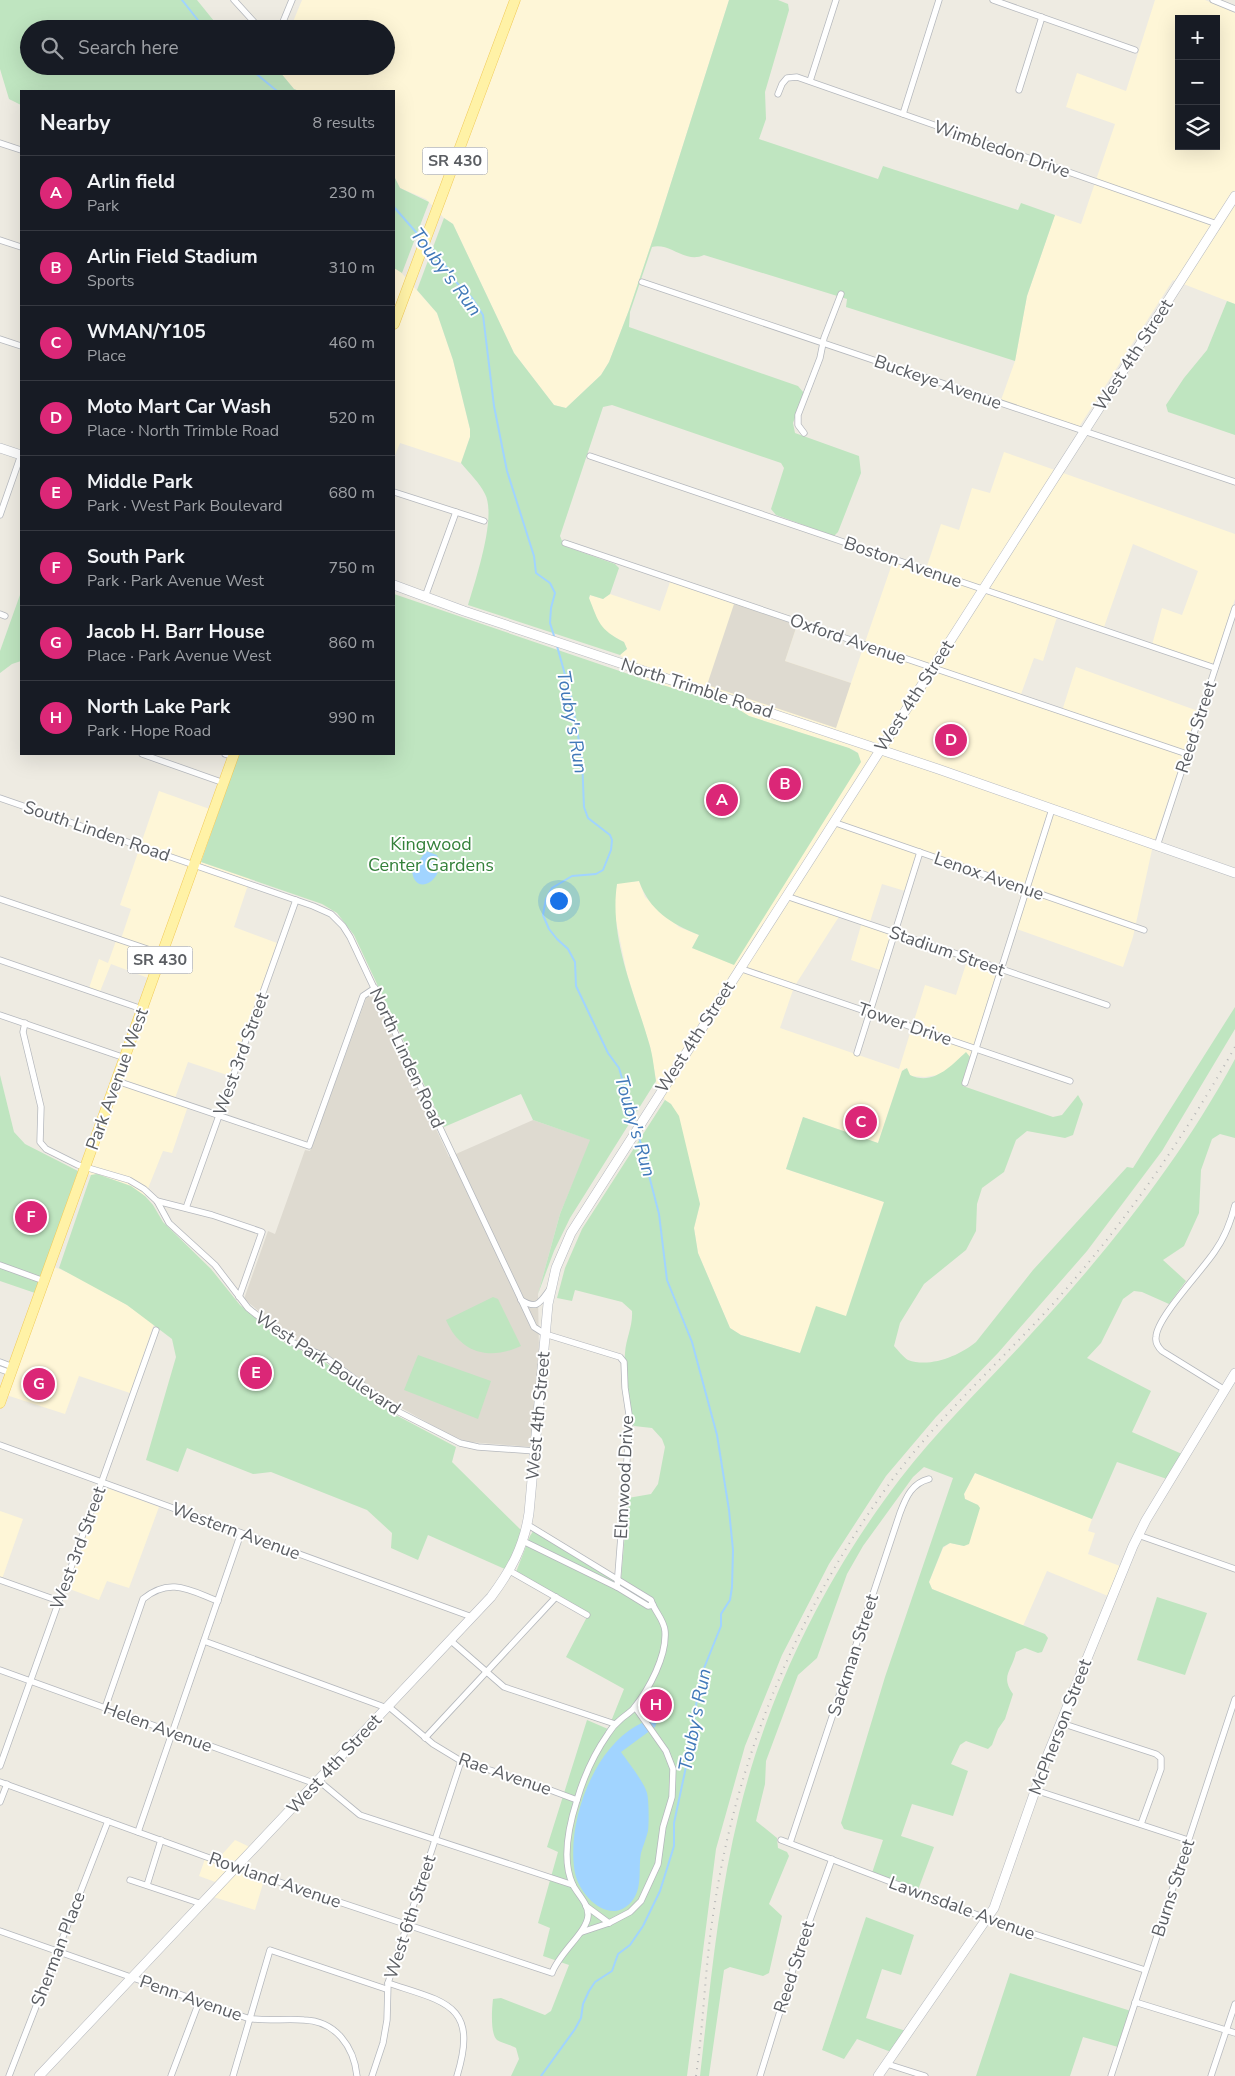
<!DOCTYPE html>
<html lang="en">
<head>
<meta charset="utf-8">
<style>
	body { margin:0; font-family:"Nunito Sans",sans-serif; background:#20242c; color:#f1f3f6 }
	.controls { position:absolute; right:15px; top:15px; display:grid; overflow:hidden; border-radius:0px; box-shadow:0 5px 20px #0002 }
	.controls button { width:45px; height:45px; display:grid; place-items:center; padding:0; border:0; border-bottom:1px solid #363941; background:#171b24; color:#f1f3f6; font:25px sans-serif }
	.you { position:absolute; left:558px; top:900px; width:18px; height:18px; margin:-12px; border:4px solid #fff; border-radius:50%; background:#1a73e8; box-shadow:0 0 0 8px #1a73e833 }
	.badge { display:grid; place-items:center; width:32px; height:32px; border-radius:50%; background:#db2777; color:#fff; font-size:16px; font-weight:700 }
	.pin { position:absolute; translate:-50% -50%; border:2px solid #fff; box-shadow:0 1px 5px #0006 }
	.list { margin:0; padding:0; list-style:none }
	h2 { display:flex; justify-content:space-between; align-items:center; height:65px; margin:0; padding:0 20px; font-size:21px }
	h2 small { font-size:16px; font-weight:400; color:#9ea1a6 }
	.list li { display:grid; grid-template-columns:32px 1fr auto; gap:15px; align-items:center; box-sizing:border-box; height:75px; padding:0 20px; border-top:1px solid #363941 }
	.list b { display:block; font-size:19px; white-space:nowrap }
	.list p { margin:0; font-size:16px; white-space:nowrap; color:#9ea1a6 }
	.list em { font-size:16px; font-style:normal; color:#9ea1a6 }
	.icon { flex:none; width:28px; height:28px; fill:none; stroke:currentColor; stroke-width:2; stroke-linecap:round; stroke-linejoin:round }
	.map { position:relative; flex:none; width:1235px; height:2076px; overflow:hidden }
	.search { position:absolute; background:#171b24; box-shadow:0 5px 20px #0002; left:20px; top:20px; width:375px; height:55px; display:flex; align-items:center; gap:12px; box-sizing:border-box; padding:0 18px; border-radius:28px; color:#9ea1a6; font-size:19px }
	.panel { position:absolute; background:#171b24; box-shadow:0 5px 20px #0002; left:20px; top:90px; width:375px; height:665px; border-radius:0px }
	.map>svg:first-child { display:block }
	.commercial { fill:#fef6d7; fill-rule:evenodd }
	.education { fill:#dedad0 }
	.green { fill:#bfe5c0 }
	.water { fill:#a1d4ff }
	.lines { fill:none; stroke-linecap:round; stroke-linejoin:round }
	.stream { stroke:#a1d4ff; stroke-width:2 }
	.street-casing { stroke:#b5b8bd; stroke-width:7 }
	.secondary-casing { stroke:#b6b9bf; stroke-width:10 }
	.primary-casing { stroke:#f1ca58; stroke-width:11 }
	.street { stroke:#fff; stroke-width:5.5 }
	.secondary { stroke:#fff; stroke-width:9 }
	.primary { stroke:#fff2a6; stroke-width:10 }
	.rail { stroke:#b4b5b5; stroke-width:2; stroke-dasharray:1 6; stroke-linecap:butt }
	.labels { text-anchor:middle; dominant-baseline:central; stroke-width:4; stroke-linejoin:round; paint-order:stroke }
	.shield { fill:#fff; stroke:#8c8e92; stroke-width:1 }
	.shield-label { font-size:16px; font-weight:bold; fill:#5b5e63 }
	.street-label { font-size:18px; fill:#5b5e63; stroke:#fff }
	.park-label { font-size:18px; fill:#34813a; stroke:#fff }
	.water-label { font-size:19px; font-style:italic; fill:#4179b9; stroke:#fff }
</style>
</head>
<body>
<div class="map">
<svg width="1235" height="2076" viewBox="0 0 1235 2076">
	<rect width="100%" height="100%" fill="#eeebe2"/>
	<g class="commercial">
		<polygon points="302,0 729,0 657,227 629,310 609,362 601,375 566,408 554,405 514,353 453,224 444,218 426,199 400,188 394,176 394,91 299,91 294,89 275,67 386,66 386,29 290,29"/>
		<path d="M1155,0h50l30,13v291l-62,-24 -94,147 -78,-27 14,-39 12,-65 28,-81 26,9 34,-100 -49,-17 11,-34 49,18zM1179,19h37v127h-37z"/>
		<polygon points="394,268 399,270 437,313 453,360 470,429 470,437 461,463 400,443 394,458"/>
		<polygon points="1004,452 1235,534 1235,599 1213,664 1152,645 1162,608 1182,615 1198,571 1133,544 1103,630 1058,614 1043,661 1034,658 1020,697 1062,711 1076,667 1198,711 1153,845 1133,937 1123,967 1011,927 1024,885 919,849 905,891 882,884 869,925 892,934 880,970 851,960 862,922 840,915 794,987 780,1028 899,1069 925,985 956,995 967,961 997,971 970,1057 969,1055 964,1054 943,1074 925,1077 911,1076 905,1068 902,1071 878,1143 803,1117 786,1169 884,1202 846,1316 800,1353 741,1335 730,1328 698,1253 694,1228 700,1204 671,1104 665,1100 657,1085 650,1046 627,974 615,916 614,905 617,883 639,881 645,897 679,927 699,935 692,948 724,959 858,753 854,750 749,716 735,707 646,680 620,655 627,649 624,642 611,635 600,626 589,599 590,595 603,599 610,594 660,611 670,582 797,625 785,661 851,683 893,561 925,572 941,524 959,530 972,488 990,493"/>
		<polygon points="159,791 218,812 201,862 250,879 234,927 277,943 230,1076 188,1062 174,1101 188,1106 172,1153 163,1151 145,1196 131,1186 97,1174 91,1175 78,1171 148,978 111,964 99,994 88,991 99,959 108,963 117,938 121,939 131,909 120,905"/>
		<polygon points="45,1263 76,1276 127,1305 154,1324 130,1393 79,1376 65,1414 0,1393"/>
		<polygon points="975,1473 1092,1519 1088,1531 1095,1533 1088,1554 1120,1566 1108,1596 1047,1571 1023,1626 932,1589 929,1582 943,1548 950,1543 964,1546 978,1505 965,1499 964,1494"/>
		<polygon points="104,1487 159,1507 129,1588 107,1581 99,1600 67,1588"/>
		<polygon points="0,1511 23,1519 2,1579 0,1578"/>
		<polygon points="235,1840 254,1849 237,1867 265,1877 255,1910 207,1895 218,1883 199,1876 206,1856 217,1860"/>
	</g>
	<g class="education">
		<polygon points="734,604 797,625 785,661 851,683 836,728 707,685"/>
		<polygon points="367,996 375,998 449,1157 533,1120 591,1140 560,1214 538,1294 539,1352 531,1447 470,1442 453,1437 389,1401 326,1353 294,1340 244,1299 268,1231 275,1234 305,1150 310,1151"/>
	</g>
	<g class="green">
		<polygon points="0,0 197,0 214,21 225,29 29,29 29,66 275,66 294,89 299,91 21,91 21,105 9,99 0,69"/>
		<path d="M729,0h49l10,4 1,6 -24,82 1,27 -7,20 119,40 5,-13 135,44 3,-7 34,12 -28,81 -12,65 -169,-54 1,-8 -143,-44c-19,9 -34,-13 -52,-8l-22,65 -1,15 169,59 6,7 -11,30 2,10 64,23 2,17 -23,59 -4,4 -58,-21 -5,-6 13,-41 -3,-5 -169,-58 -9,2 -43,129 4,10 51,18 4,4 -9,26 -7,5 -13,-4 -1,3c10,25 10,31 35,44l3,7 -7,6 -152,-50c7,-24 29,-88 17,-111 -5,-11 -16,-21 -24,-31l9,-26v-8l-17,-69 -16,-47 -20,-23 27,-72 9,6 61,129 40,52 12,3 35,-33 8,-13 20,-52 28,-83z"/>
		<polygon points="394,176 400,188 429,202 402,273 394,268"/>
		<polygon points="1227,301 1235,304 1235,435 1168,412 1166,405 1184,378 1207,350"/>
		<polygon points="21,592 21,661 12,664 0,673 0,651"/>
		<path d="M394,594l252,86 89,27 14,9 100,32 9,5 3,9 -127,203 -42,-17 7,-13c-29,-12 -49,-24 -60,-54l-22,3c-8,54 17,107 32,159 4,13 5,26 7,38l-86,137 -16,33 -16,43 22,-80 30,-74 -57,-20 -12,-26 -77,33 -90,-192 -17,-22 -15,-9 -121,-42 38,-108h155z"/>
		<path d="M1235,1007v22l-73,122 -75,100 -89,102 -62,64 -50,59 -57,88 -47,91 -37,91 -29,103 -29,227h-176l8,-17 -3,-11c-5,-3 -14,-5 -19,-8 -7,-6 -5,-32 -4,-41l8,-1 44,17 6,-4 18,-46 -26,-9 7,-28 -12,-5 20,-71 -11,-5 40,-127 21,9 16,-40 -58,-32 23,-44 -73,-41 14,-36 6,-9 85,52 7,-81 23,-4 7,-10 7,-37 -3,-8 -10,-11 -18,-2 -2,-2c-3,-23 -9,-47 -7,-71 1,-15 8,-27 7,-42l-10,-9 -47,-12 -3,11 -15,-3 8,-30 17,-39 83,-129 6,4 8,12 21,88 -6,24 4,25 32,75 11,7 59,18 16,-47 30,10 38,-114 -98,-33 17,-52 75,26 24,-72 5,-3 3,7c23,11 41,-9 56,-23l4,5 -8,26 1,3 90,31 9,-2 16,-20 5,9 -10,31 -8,3 -38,-7 -11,9 -12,32 -22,16 -5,16 -1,27 -10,19 -42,34 -24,39 -6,23c4,4 9,11 14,14 22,8 51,-4 68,-18l57,-72 94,-103 6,1z"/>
		<path d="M1235,1059v79l-15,-4 -8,5 -11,31 -2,43 -15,33 -21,14 23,21 -17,23 -27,-12 -8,-1 -11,8 -22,44 -14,15 64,33 -19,41 50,22 -15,25 -50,-17 -25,57 -117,-46 -11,21 1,5 13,6 2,3 -11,36 -5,2 -14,-3 -7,4 -14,35 3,7 113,45 3,4 -6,14 -4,1 -13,-5 -9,4c-4,19 -16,24 -3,42l-8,25 -7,10 -6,16 -4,4 -22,-8 -6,4 -9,19 17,7 -15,45 -41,-12 -11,32 33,11 -16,43 -46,-17 11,-33 -39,-11 -3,-6 44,-146 68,-199 -29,-11 -11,10 -50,69 -16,28 -30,84 -19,17 -32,86 -1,23 -9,37 21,17 1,10 9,4 2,4 -20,48 13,12 -13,57 -6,3 -33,-9 -6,3 -15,106h-9c10,-88 18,-177 39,-263 29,-120 86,-236 161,-334 39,-51 88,-97 131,-145 77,-83 150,-175 204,-275z"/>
		<polygon points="0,1075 14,1132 25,1144 78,1171 35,1293 0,1281"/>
		<polygon points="97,1174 131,1186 145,1196 153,1205 163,1222 211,1269 240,1305 285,1343 322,1360 394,1414 456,1447 452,1462 522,1531 507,1570 428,1535 418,1560 391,1548 392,1533 367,1510 271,1472 253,1474 187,1448 178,1472 146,1460 176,1357 172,1339 127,1305 59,1268 91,1175"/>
		<path d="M493,1297l5,2 23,47c-32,15 -61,7 -75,-26z"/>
		<polygon points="418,1355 491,1381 478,1419 404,1390"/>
		<polygon points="1157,1597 1207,1613 1185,1675 1137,1660"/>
		<polygon points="866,1917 914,1935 901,1975 882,1969 866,2018 906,2031 891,2052 857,2039 844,2059 822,2050"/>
		<polygon points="1010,1973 1131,2011 1118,2047 1083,2037 1070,2076 976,2076"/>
	</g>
	<g class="water">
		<path d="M426,851l11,4c11,23 -22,44 -25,16z"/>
		<path d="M654,1719l3,3 -2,5 -34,25c7,10 23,30 26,41 2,8 2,30 1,38 -2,8 -5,15 -7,22 -3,16 2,35 -9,48 -21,26 -52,-4 -57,-28 -9,-48 17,-122 61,-147 6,-3 11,-6 18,-7z"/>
	</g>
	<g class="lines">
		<g class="stream">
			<polyline points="182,0 205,29"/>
			<polyline points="247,66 277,91"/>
			<polyline points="394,207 422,239"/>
			<polyline points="427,244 439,256 457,283 472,298 483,315 494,406 507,471 534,556 536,573 550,583 555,593 551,608 550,623 555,639"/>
			<polyline points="557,646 571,696 582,758 584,807 588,818 610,835 612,840 611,850 603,870 596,874 572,876 552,888 546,899 543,915 549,929 557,939 568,949 575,962 576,986 608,1053 619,1068 636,1126"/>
			<polyline points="541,2076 575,2029 581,2018 583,2004 589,1991 595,1982 612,1971 618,1954 630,1945 643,1926 660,1891 674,1846 674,1823 690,1748 700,1678 721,1626 721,1614 730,1600 732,1587 733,1550 729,1510 717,1435 692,1342 667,1280 659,1214 638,1133"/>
		</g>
		<g class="street-casing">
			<g id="street">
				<polyline points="234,0 255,23 265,29"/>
				<polyline points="993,0 1135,50"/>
				<polyline points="1213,0 1235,9"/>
				<polyline points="280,29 292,0"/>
				<polyline points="810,81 836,0"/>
				<polyline points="1019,90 1042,17"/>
				<polyline points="778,94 782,84 787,78 797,77 1217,224"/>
				<polyline points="903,114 939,0"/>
				<polyline points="0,143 21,150"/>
				<polyline points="0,240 21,247"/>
				<polyline points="642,282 1235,482"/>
				<polyline points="0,339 21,346"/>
				<polyline points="804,433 798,425 798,415 820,358 824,338 841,294"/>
				<polyline points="590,456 1215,668"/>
				<polyline points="394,492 484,521"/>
				<polyline points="0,515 21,455"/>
				<polyline points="565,543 1187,754"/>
				<polyline points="425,597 456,512"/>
				<polyline points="0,614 5,616"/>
				<polyline points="142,754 224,783"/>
				<polyline points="225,754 233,756"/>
				<polyline points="0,798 313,906 331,914 343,926 350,937 534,1327 545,1334 620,1357 624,1362 625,1388 630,1421 617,1587"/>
				<polyline points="833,822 1144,930"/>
				<polyline points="1157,846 1235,608"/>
				<polyline points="786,896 1107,1005"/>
				<polyline points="0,899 162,954"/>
				<polyline points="0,960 142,1009"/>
				<polyline points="739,968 1070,1081"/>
				<polyline points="0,1015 125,1058"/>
				<polyline points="25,1023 23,1032 41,1107 40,1142 46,1149 78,1165 129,1180 144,1189 157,1201 169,1223 215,1265 248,1308 289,1341 324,1356 397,1411 460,1443 478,1447 535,1451"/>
				<polyline points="857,1053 920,852"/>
				<polyline points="117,1081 309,1146 363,996 375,988"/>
				<polyline points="965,1083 1052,809"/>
				<polyline points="157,1201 212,1215 262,1232 239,1297"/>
				<polyline points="186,1208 296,900"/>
				<polyline points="0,1265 44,1281"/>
				<path d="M521,1300c16,10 19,3 29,-11"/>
				<polyline points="0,1362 13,1367"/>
				<polyline points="0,1369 11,1373"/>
				<path d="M1225,1390l-63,-39c-4,-4 -7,-8 -6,-14 1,-20 46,-66 59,-86 10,-14 16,-30 20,-46"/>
				<polyline points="0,1445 472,1617"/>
				<polyline points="1138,1535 1235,1569"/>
				<polyline points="523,1541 617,1587 648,1606 653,1605"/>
				<polyline points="510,1571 587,1615"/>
				<polyline points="0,1580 59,1601"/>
				<polyline points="450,1640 504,1687 615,1724"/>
				<polyline points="204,1641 387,1708"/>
				<polyline points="0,1670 316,1784"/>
				<polyline points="388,1706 433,1744 461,1761 534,1784 577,1800"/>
				<path d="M105,1708l38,-109c27,-22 46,-9 75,2"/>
				<polyline points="1061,1723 1156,1754 1161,1758 1161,1769 1141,1824"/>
				<polyline points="425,1738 556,1597"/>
				<polyline points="0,1766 156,1330"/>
				<polyline points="319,1781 360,1815 573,1885"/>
				<path d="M0,1782l237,86 315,105c7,-20 35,-41 36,-57 1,-12 -10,-21 -15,-31 -12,-25 -4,-60 4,-85 7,-24 17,-46 31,-66 3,-5 7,-10 12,-14 4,-4 10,-7 14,-12 15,-19 33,-52 31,-77 -1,-12 -11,-20 -14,-31l-123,-75"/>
				<polyline points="1035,1790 1188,1840"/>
				<polyline points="0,1802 7,1784"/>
				<polyline points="138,1832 241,1533"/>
				<polyline points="781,1840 988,1919 1145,1970"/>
				<path d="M790,1843l110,-330c6,-16 12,-30 29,-34"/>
				<polyline points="130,1880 202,1904"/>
				<polyline points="147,1885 161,1840"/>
				<polyline points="586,1906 609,1923"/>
				<path d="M0,1931l247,87c19,4 38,0 57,2 32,1 50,27 53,56"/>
				<polyline points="582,1932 609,1923 630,1912 641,1901 658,1864 663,1827 672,1797 673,1769 666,1751 635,1707"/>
				<path d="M388,1983c57,19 91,21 69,93"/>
				<polyline points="1135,2002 1235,2033"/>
				<polyline points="887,2064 925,2076"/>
				<polyline points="9,2076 108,1821"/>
				<polyline points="171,2076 199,2002"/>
				<polyline points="233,2076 270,1950 386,1989"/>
				<polyline points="372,2076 383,2043 387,2020 388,1983 461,1761"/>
				<polyline points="760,2076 799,1950 832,1859"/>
				<polyline points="1111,2076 1235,1699"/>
				<polyline points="1211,2076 1235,2004"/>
			</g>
		</g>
		<g class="secondary-casing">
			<g id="secondary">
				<polyline points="0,448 21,455"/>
				<polyline points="394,585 464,611 938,769 1235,873"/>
				<path d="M39,2076l452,-479c20,-27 33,-50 38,-84l19,-209 8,-36 15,-35 664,-1037"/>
				<polyline points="878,2076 994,1908 1048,1754 1133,1546 1146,1520 1235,1373"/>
			</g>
		</g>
		<g class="primary-casing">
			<g id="primary">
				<polyline points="394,324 515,0"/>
				<polyline points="0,1403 234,754"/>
			</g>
		</g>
		<use href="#street" class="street"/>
		<use href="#secondary" class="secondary"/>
		<use href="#primary" class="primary"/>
		<path class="rail" d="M696,2076c8,-55 9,-112 18,-167 23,-152 83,-297 173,-422 48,-67 110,-122 165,-182 71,-79 131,-166 183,-258"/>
	</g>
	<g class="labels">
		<g class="shield">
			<rect x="422.5" y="147.5" width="65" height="27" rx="4"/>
			<rect x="127.5" y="946.5" width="65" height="27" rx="4"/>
		</g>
		<g class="shield-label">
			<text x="455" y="161">SR 430</text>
			<text x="160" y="960">SR 430</text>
		</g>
		<g class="street-label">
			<text transform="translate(1002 149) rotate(19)">Wimbledon Drive</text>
			<text transform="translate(1133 355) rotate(-57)">West 4th Street</text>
			<text transform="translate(938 382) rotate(19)">Buckeye Avenue</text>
			<text transform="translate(903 562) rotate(19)">Boston Avenue</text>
			<text transform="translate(848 639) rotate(19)">Oxford Avenue</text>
			<text transform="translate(697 688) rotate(18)">North Trimble Road</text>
			<text transform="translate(914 696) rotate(-57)">West 4th Street</text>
			<text transform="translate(1196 727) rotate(-72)">Reed Street</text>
			<text transform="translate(97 831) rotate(19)">South Linden Road</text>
			<text transform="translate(989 876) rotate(19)">Lenox Avenue</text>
			<text transform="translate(947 951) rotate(19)">Stadium Street</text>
			<text transform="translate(905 1024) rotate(19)">Tower Drive</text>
			<text transform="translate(695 1037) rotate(-57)">West 4th Street</text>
			<text transform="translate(241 1054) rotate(-70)">West 3rd Street</text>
			<text transform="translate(407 1058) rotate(65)">North Linden Road</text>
			<text transform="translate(117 1079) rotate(-70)">Park Avenue West</text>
			<text transform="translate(328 1363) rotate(34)">West Park Boulevard</text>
			<text transform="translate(538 1416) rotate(-85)">West 4th Street</text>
			<text transform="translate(624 1477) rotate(-87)">Elmwood Drive</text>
			<text transform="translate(236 1531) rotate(20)">Western Avenue</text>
			<text transform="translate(78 1548) rotate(-70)">West 3rd Street</text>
			<text transform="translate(853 1655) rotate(-72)">Sackman Street</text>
			<text transform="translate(158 1727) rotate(20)">Helen Avenue</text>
			<text transform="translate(1060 1727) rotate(-69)">McPherson Street</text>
			<text transform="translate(334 1764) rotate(-47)">West 4th Street</text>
			<text transform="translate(505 1774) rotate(19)">Rae Avenue</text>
			<text transform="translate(275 1880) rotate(19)">Rowland Avenue</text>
			<text transform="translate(1173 1888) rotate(-72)">Burns Street</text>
			<text transform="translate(962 1908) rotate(20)">Lawnsdale Avenue</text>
			<text transform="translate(410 1917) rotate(-72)">West 6th Street</text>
			<text transform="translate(58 1949) rotate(-69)">Sherman Place</text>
			<text transform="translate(794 1967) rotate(-72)">Reed Street</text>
			<text transform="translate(191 1998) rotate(19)">Penn Avenue</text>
		</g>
		<g class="park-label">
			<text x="431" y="844">Kingwood<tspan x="431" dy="21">Center Gardens</tspan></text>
		</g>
		<g class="water-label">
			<text transform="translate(446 272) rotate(53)">Touby's Run</text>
			<text transform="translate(572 722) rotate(80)">Touby's Run</text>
			<text transform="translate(635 1126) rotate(74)">Touby's Run</text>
			<text transform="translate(695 1720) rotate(-79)">Touby's Run</text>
		</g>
	</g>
</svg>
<div class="controls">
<button>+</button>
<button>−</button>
<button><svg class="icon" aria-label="layers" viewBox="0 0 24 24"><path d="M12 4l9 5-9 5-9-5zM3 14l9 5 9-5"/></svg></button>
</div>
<div class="you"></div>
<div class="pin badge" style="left:722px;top:800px">A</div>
<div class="pin badge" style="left:785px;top:784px">B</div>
<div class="pin badge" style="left:861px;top:1122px">C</div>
<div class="pin badge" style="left:951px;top:740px">D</div>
<div class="pin badge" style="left:256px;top:1373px">E</div>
<div class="pin badge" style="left:31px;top:1217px">F</div>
<div class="pin badge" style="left:39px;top:1384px">G</div>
<div class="pin badge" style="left:656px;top:1705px">H</div>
<div class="search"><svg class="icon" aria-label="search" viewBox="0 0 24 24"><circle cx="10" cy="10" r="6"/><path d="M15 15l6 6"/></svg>Search here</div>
<section class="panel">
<h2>Nearby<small>8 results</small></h2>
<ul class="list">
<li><span class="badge">A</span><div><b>Arlin field</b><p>Park</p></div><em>230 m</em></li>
<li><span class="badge">B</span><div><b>Arlin Field Stadium</b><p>Sports</p></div><em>310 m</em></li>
<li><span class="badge">C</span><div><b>WMAN/Y105</b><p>Place</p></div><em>460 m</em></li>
<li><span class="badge">D</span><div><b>Moto Mart Car Wash</b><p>Place · North Trimble Road</p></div><em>520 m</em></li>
<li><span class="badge">E</span><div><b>Middle Park</b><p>Park · West Park Boulevard</p></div><em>680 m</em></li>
<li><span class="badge">F</span><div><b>South Park</b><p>Park · Park Avenue West</p></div><em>750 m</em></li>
<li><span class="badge">G</span><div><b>Jacob H. Barr House</b><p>Place · Park Avenue West</p></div><em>860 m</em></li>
<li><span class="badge">H</span><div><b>North Lake Park</b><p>Park · Hope Road</p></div><em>990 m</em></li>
</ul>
</section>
</div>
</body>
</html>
